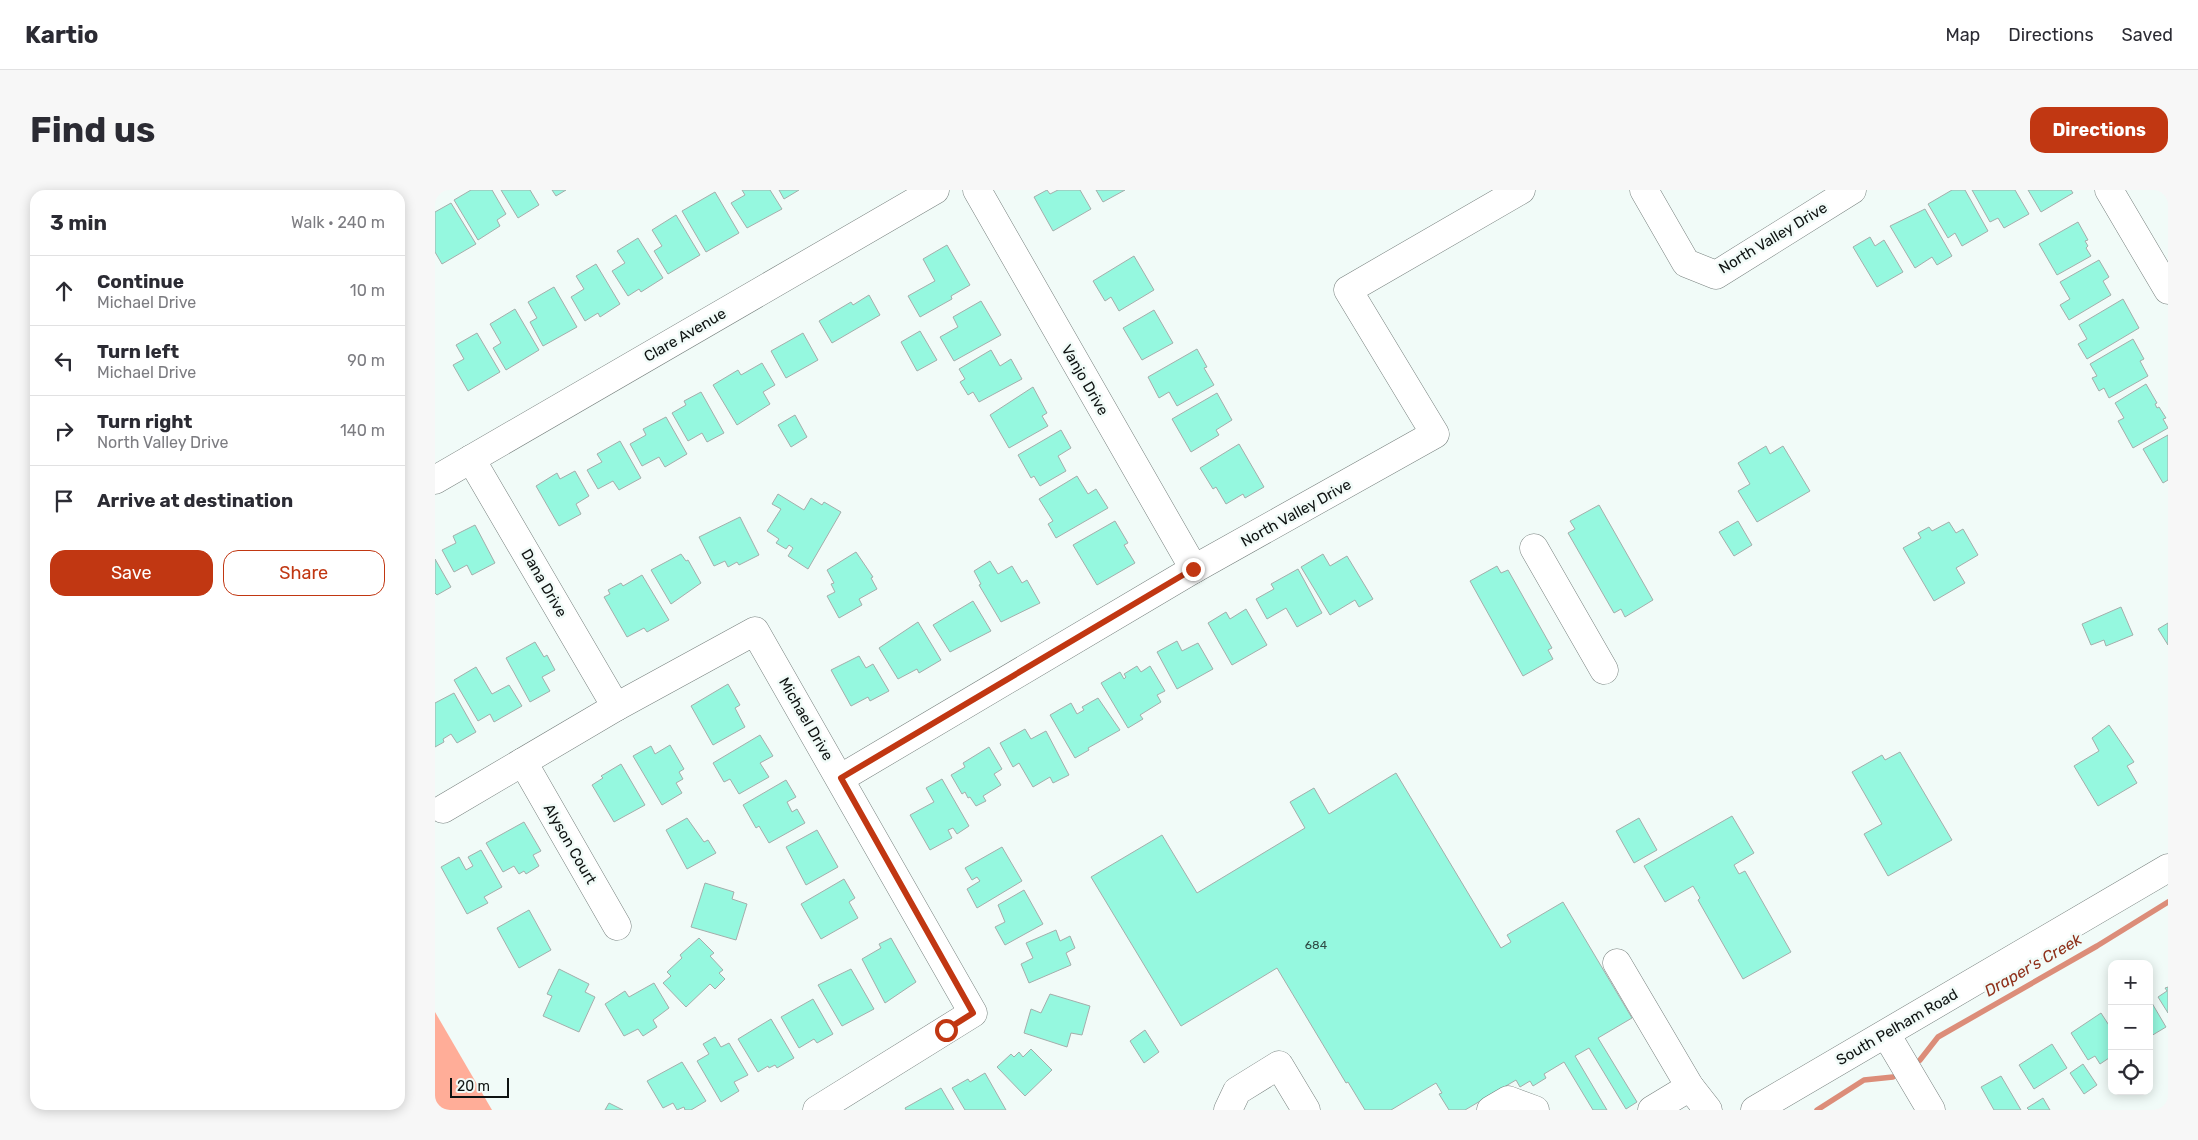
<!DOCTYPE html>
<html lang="en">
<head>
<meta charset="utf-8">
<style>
	body { margin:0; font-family:Rubik,sans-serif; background:#f7f7f7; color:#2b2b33 }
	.controls { position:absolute; right:15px; bottom:15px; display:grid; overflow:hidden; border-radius:10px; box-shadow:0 2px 12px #0003 }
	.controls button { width:45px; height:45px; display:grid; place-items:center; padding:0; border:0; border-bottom:1px solid #e1e1e2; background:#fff; color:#2b2b33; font:25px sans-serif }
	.scale { position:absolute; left:15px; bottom:12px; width:59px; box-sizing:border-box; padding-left:5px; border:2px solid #0f1312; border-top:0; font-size:14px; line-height:18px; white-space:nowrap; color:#0f1312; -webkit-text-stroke:4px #f1fbf8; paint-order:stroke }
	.stop { position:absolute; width:15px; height:15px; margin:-11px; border:4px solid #c13712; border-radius:50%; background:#fff }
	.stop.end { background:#c13712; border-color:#fff; box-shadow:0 1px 5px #0008 }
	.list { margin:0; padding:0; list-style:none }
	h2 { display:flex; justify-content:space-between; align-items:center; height:65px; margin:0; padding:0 20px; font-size:21px }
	h2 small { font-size:16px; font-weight:400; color:#7c7c81 }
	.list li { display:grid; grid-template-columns:32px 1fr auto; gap:15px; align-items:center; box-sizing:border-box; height:70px; padding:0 20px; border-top:1px solid #e1e1e2 }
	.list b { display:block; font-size:19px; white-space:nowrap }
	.list p { margin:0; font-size:16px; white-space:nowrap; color:#7c7c81 }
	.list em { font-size:16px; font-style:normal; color:#7c7c81 }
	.actions { display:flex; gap:10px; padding:15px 20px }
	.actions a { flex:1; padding:11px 0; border:1px solid #c13712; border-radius:15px; text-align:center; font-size:18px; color:#c13712 }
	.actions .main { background:#c13712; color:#fff }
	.icon { flex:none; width:28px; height:28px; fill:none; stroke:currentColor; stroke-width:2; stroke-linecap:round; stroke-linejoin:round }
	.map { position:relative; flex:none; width:1733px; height:920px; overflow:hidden; border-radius:15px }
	header { display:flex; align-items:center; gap:30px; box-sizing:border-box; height:70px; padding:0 25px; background:#fff; border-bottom:1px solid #e1e1e2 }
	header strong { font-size:24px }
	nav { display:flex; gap:28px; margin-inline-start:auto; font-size:18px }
	.intro { display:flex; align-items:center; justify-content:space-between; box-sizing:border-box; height:120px; padding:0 30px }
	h1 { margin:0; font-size:35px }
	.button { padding:12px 22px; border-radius:15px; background:#c13712; color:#fff; font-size:18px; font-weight:700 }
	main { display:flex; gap:30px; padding:0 30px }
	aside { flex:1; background:#fff; border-radius:15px; box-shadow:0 2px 12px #0003 }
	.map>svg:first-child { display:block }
	.forest { fill:#ffad98 }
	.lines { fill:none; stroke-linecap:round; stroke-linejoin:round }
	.stream { stroke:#dc8d79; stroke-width:5.5 }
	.building { fill:#95f8df; stroke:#a4aeab }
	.minor-casing { stroke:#77807e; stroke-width:29 }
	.major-casing { stroke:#77807e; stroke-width:29 }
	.minor { stroke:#fff; stroke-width:28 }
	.major { stroke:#fff; stroke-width:28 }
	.route { stroke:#c13712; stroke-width:6 }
	.labels { text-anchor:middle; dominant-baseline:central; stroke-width:5; stroke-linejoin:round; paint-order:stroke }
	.number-label { font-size:12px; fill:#304c45 }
	.street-label { font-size:15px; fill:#0f1312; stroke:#f1fbf8 }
	.water-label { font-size:16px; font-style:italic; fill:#8f311b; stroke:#f1fbf8 }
</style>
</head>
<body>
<header>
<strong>Kartio</strong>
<nav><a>Map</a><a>Directions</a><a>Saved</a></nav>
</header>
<div class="intro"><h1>Find us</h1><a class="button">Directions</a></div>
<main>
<aside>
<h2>3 min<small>Walk · 240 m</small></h2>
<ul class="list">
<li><svg class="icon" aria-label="ahead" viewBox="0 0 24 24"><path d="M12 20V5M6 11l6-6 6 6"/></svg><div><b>Continue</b><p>Michael Drive</p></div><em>10 m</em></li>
<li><svg class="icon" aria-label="left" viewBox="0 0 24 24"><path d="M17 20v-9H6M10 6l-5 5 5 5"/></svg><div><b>Turn left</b><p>Michael Drive</p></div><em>90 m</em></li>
<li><svg class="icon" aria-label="right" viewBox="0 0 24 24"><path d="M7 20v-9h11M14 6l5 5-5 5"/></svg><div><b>Turn right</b><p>North Valley Drive</p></div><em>140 m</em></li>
<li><svg class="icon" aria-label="arrive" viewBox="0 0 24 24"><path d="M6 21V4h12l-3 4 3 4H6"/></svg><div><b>Arrive at destination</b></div></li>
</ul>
<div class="actions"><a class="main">Save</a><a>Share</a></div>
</aside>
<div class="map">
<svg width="1733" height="920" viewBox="0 0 1733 920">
	<rect width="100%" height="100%" fill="#f1fbf8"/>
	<polygon class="forest" points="0,822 57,920 0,920"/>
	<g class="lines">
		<g class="stream">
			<polyline points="1485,870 1503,847 1662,756 1733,712"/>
			<polyline points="1382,920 1429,890 1458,887"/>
		</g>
	</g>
	<g class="building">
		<polygon points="36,0 57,0 71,24 62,30 65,36 43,50 19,10"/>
		<polygon points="66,0 95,0 104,15 83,28"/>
		<polygon points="117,0 131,0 121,6"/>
		<polygon points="307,0 335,0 347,19 312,38 296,13 310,5"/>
		<polygon points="344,0 364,0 349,9"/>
		<polygon points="612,0 615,4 623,0 645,0 656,19 618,41 599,7"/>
		<polygon points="661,0 690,0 668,12"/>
		<polygon points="1517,0 1530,0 1553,41 1527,56 1520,43 1513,48 1493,14"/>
		<polygon points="1537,0 1580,0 1594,24 1569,38 1563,28 1555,32"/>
		<polygon points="1593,0 1636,0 1638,3 1606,22"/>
		<polygon points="280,2 304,43 271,62 247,21"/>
		<polygon points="16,13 41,54 7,74 0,62 0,22"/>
		<polygon points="1490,19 1517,66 1502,75 1497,67 1480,78 1455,36"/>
		<polygon points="241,25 265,65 233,84 219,61 227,56 217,40"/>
		<polygon points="1643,32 1653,50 1650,51 1653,56 1651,58 1656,66 1622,85 1604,54"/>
		<polygon points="1435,47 1440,56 1449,50 1468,82 1442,97 1418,57"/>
		<polygon points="203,48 228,88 206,102 204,99 193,106 177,81 190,73 182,61"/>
		<polygon points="512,55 535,95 516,106 517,109 485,127 473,106 500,91 488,69"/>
		<polygon points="699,66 719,100 684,121 676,107 670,111 658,91"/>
		<polygon points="1664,70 1674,87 1668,91 1676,105 1634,130 1625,115 1635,109 1625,92"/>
		<polygon points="161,74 185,114 165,127 163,123 150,131 136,107 149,99 141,86"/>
		<polygon points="119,97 142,137 108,156 95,132 102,128 93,112"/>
		<polygon points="434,105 445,125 397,153 384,131 416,112 418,115"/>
		<polygon points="1688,109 1704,138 1652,169 1643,154 1652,149 1644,135"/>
		<polygon points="546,111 566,145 519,171 505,147 523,137 518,127"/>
		<polygon points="80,119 104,160 71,180 58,158 66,153 55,134"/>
		<polygon points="719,120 738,153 707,170 688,138"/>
		<polygon points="485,141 502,170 482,181 466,152"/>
		<polygon points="42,143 65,182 33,201 18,175 29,169 21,155"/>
		<polygon points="368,143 383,170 351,188 336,161"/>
		<polygon points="1698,149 1709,169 1705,171 1713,186 1674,208 1669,198 1664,201 1657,188 1662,186 1655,174"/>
		<polygon points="762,159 772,177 769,178 779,195 742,216 734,202 724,208 713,187"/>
		<polygon points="556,160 565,176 576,169 587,189 544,212 538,202 533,205 525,192 530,189 524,179"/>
		<polygon points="327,173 340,195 328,202 335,214 302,235 278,195 303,180 306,185"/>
		<polygon points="1711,194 1722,213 1720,214 1722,218 1724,217 1731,228 1728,229 1733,238 1698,258 1683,231 1689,228 1680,213"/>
		<polygon points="598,197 612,223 607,226 613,236 574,258 555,225"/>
		<polygon points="266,202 289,243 272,252 267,243 253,251 237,223 251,215 249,211"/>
		<polygon points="782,203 797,230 781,240 784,245 756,262 737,229"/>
		<polygon points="360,225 372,247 356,257 343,235"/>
		<polygon points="231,227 252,264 230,277 224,267 207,276 195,254 211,245 208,239"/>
		<polygon points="626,240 636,258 623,266 631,281 605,296 599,286 596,288 583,265"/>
		<polygon points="1733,245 1733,290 1728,293 1708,259"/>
		<polygon points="185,251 206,288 184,300 178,291 163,299 152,280 167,272 162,264"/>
		<polygon points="804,254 829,297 810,308 808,304 791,314 781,297 778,299 765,278"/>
		<polygon points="1331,256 1335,264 1348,256 1375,301 1322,332 1303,301 1315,294 1303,273"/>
		<polygon points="140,281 154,306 141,314 146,324 124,336 101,296 122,283 125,289"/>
		<polygon points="642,286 653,304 661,299 673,318 621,348 613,334 618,331 604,309"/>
		<polygon points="343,304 369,320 376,308 387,315 389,312 406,322 373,379 353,366 358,358 354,355 351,359 341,353 344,349 332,341 346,319 337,314"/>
		<polygon points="1164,315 1218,410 1190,427 1186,419 1179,423 1133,343 1140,339 1135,331"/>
		<polygon points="305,327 324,365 304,375 302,372 293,377 290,371 279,376 264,347"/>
		<polygon points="680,331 693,353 689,355 700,373 662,395 638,355"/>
		<polygon points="1303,331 1317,355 1299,366 1284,342"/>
		<polygon points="1514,332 1521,343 1528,339 1543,365 1521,378 1530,393 1499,411 1468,358 1486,348 1483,343 1494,337 1497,341"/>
		<polygon points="40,335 60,373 37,385 32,375 19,382 7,360 21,353 18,346"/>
		<polygon points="421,362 438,387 436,388 442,399 424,409 427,415 404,428 392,406 400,402 396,394 399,393 392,380"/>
		<polygon points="246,364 251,371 253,370 266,393 236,414 216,380"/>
		<polygon points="888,364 895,376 912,366 938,409 924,417 920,410 895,425 866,377"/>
		<polygon points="0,369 16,397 2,405 0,403"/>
		<polygon points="555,371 563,384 577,376 587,393 592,390 605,413 566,432 544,395 546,394 539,381"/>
		<polygon points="1062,376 1066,383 1073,380 1117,458 1113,460 1118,469 1088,486 1035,391"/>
		<polygon points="863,379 887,423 862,437 851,418 832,429 821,409 839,399 836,394"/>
		<polygon points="207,385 234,430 212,442 209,438 192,447 169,407 175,404 173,400 186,393 188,396"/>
		<polygon points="538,411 556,441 515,462 498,435"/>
		<polygon points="1686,417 1698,445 1671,456 1669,450 1656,455 1647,434"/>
		<polygon points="811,419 832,455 797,475 773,433 791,422 795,429"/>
		<polygon points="483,432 506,470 484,483 482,479 463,489 444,458"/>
		<polygon points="1733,433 1733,455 1723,439"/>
		<polygon points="742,451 747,461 763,453 778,479 742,499 722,462"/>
		<polygon points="100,452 109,467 112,465 120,480 107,487 115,501 95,512 71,468"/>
		<polygon points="424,466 431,478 438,474 454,501 435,511 433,507 416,516 396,480"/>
		<polygon points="702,476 706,482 715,476 730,501 722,505 726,512 705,525 708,529 693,538 666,493 685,482 689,489 691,487 689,484"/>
		<polygon points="41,477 57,504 74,495 87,516 59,532 55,524 43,531 19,490"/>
		<polygon points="293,494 305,515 300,518 310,537 278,555 256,516"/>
		<polygon points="19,503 41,542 22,553 16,544 8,549 9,552 0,557 0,513"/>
		<polygon points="663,508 685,540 653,558 654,560 640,568 615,525 636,513 642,524 649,520 647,517"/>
		<polygon points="1674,535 1699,572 1692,576 1702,593 1663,616 1639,576 1664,561 1657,548"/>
		<polygon points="590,539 596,549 611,541 634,585 618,593 615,587 598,597 584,573 578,577 565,553"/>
		<polygon points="325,545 338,566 325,573 334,587 304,604 295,589 289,592 278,573"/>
		<polygon points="235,555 249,579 244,582 248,589 241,593 247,603 227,615 198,566 216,556 220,564"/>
		<polygon points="554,557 567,579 559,584 566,595 548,606 551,611 541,616 535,607 533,608 530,602 527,604 516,585 530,577 528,573"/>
		<polygon points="1465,562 1517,650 1453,686 1429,644 1447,634 1417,582 1447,565 1450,570"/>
		<polygon points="186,574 210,615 179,632 157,595 168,588 166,586"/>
		<polygon points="961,583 1066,758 1076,752 1072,745 1128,712 1197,828 1163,848 1202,912 1191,919 1154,858 1140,866 1172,920 1158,920 1129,872 1109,884 1111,888 1098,896 1095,891 1085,897 1081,890 1030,920 1014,920 1004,904 1007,903 1001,893 956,920 930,920 913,892 911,893 842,778 746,836 656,687 727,645 762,703 870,638 855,612 879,598 894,624"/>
		<polygon points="507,589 534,636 522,644 518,638 513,640 517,648 495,660 475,625 499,612 491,598"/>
		<polygon points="351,590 361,607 352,612 357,622 362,619 370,633 334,653 324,636 321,638 308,615"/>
		<polygon points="1297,626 1319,663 1299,675 1304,684 1310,681 1356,762 1308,789 1263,710 1265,708 1258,696 1230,712 1209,676"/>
		<polygon points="252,628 269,652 273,650 281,663 252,679 231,640"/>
		<polygon points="1204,628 1222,660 1199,673 1181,641"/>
		<polygon points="89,632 106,661 98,665 104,676 91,684 89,681 84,684 79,676 68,682 51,653"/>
		<polygon points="382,640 403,677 371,695 351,657"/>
		<polygon points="567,657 587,691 542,718 532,699 545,691 542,687 537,690 530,678"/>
		<polygon points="46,660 67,697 49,707 53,713 32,724 6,677 24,667 31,680 38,676 33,667"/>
		<polygon points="409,689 420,708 414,712 423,728 386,749 366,714"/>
		<polygon points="270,693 299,702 297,709 312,714 301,750 256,737"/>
		<polygon points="589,700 608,734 570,755 560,737 570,732 563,715"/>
		<polygon points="94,720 116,760 84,778 62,738"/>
		<polygon points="621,740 625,751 635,746 640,758 631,763 636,775 594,793 586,774 598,768 591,753"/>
		<polygon points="264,748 279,763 275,766 288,780 284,783 290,789 280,799 275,794 251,817 228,793 236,786 232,782 247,768 245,765"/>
		<polygon points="456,748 481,792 450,813 427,769 446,758 444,754"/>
		<polygon points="124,779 154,794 150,802 160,807 144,842 108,826 117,806 112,804"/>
		<polygon points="416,779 439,819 407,836 383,795"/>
		<polygon points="219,793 234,818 218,830 222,837 208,846 203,839 189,846 170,814 190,801 194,807"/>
		<polygon points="1733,797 1733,823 1723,807 1732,801 1730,798"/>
		<polygon points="615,804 655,816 647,845 636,843 632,857 589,843 596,819 606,823"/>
		<polygon points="1714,808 1731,837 1716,846 1714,844"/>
		<polygon points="378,809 398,844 382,853 379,849 364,858 346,827"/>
		<polygon points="1666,823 1677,840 1677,866 1665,874 1660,866 1653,870 1636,843"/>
		<polygon points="336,829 359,868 342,878 340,875 334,878 333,876 323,882 303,849"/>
		<polygon points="710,840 724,862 709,873 695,851"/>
		<polygon points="280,847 286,857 294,853 313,885 299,892 304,901 286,912 262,871 274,864 268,854"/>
		<polygon points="1617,854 1632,878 1599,899 1584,875"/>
		<polygon points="596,859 617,880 590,906 562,877 576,864 579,867 584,862 588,867"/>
		<polygon points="247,872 271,911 256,920 250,920 249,917 242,920 238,913 228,918 212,891"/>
		<polygon points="1648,874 1662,895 1649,904 1635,883"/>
		<polygon points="550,883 571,920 530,920 517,898 533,889 535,892"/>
		<polygon points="1566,886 1586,920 1559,920 1546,897"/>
		<polygon points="506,898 519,920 471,920 470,918"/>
		<polygon points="1608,908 1615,920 1594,920 1592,918"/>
		<polygon points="174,913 188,920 170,920"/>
	</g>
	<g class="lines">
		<g class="minor-casing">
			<g id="minor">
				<polyline points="542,0 759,379"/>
				<polyline points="1209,0 1251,73 1281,85 1417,0"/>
				<polyline points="1674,0 1733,100"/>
				<polyline points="36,269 181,517"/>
				<polyline points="0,290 500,0"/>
				<polyline points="1099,358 1169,480"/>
				<polyline points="88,572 182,736"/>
				<polyline points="406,588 759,379 1000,244 913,100 1086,0"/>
				<polyline points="8,619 181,517 320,441 538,823 382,920"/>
				<polyline points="1182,773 1255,897 1273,920"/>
				<polyline points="1451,844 1496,920"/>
				<polyline points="793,920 802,901 844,875 871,920"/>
				<polyline points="1056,920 1073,910 1100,920"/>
				<polyline points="1217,920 1255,897"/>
			</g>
		</g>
		<g class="major-casing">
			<polyline id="major" points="1320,920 1733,678"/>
		</g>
		<use href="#minor" class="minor"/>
		<use href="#major" class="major"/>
	</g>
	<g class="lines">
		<polyline class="route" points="511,840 538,823 406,588 758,379"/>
	</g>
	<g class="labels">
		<g class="number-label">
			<text x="881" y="755">684</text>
		</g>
		<g class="street-label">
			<text transform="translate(1338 48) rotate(-31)">North Valley Drive</text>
			<text transform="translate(250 145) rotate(-30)">Clare Avenue</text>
			<text transform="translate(650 190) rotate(60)">Vanjo Drive</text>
			<text transform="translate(861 323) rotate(-29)">North Valley Drive</text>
			<text transform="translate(109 393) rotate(60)">Dana Drive</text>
			<text transform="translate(371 529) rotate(60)">Michael Drive</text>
			<text transform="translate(135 654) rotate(60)">Alyson Court</text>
			<text transform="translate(1462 837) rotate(-30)">South Pelham Road</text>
		</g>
		<g class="water-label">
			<text transform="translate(1598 775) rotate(-30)">Draper's Creek</text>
		</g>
	</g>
</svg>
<div class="controls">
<button>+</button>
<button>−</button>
<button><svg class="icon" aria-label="locate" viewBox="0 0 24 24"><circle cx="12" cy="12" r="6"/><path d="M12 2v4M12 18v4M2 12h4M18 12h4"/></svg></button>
</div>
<div class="scale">20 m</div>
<div class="stop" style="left:511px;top:840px"></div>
<div class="stop end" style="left:758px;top:379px"></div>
</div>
</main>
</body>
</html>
